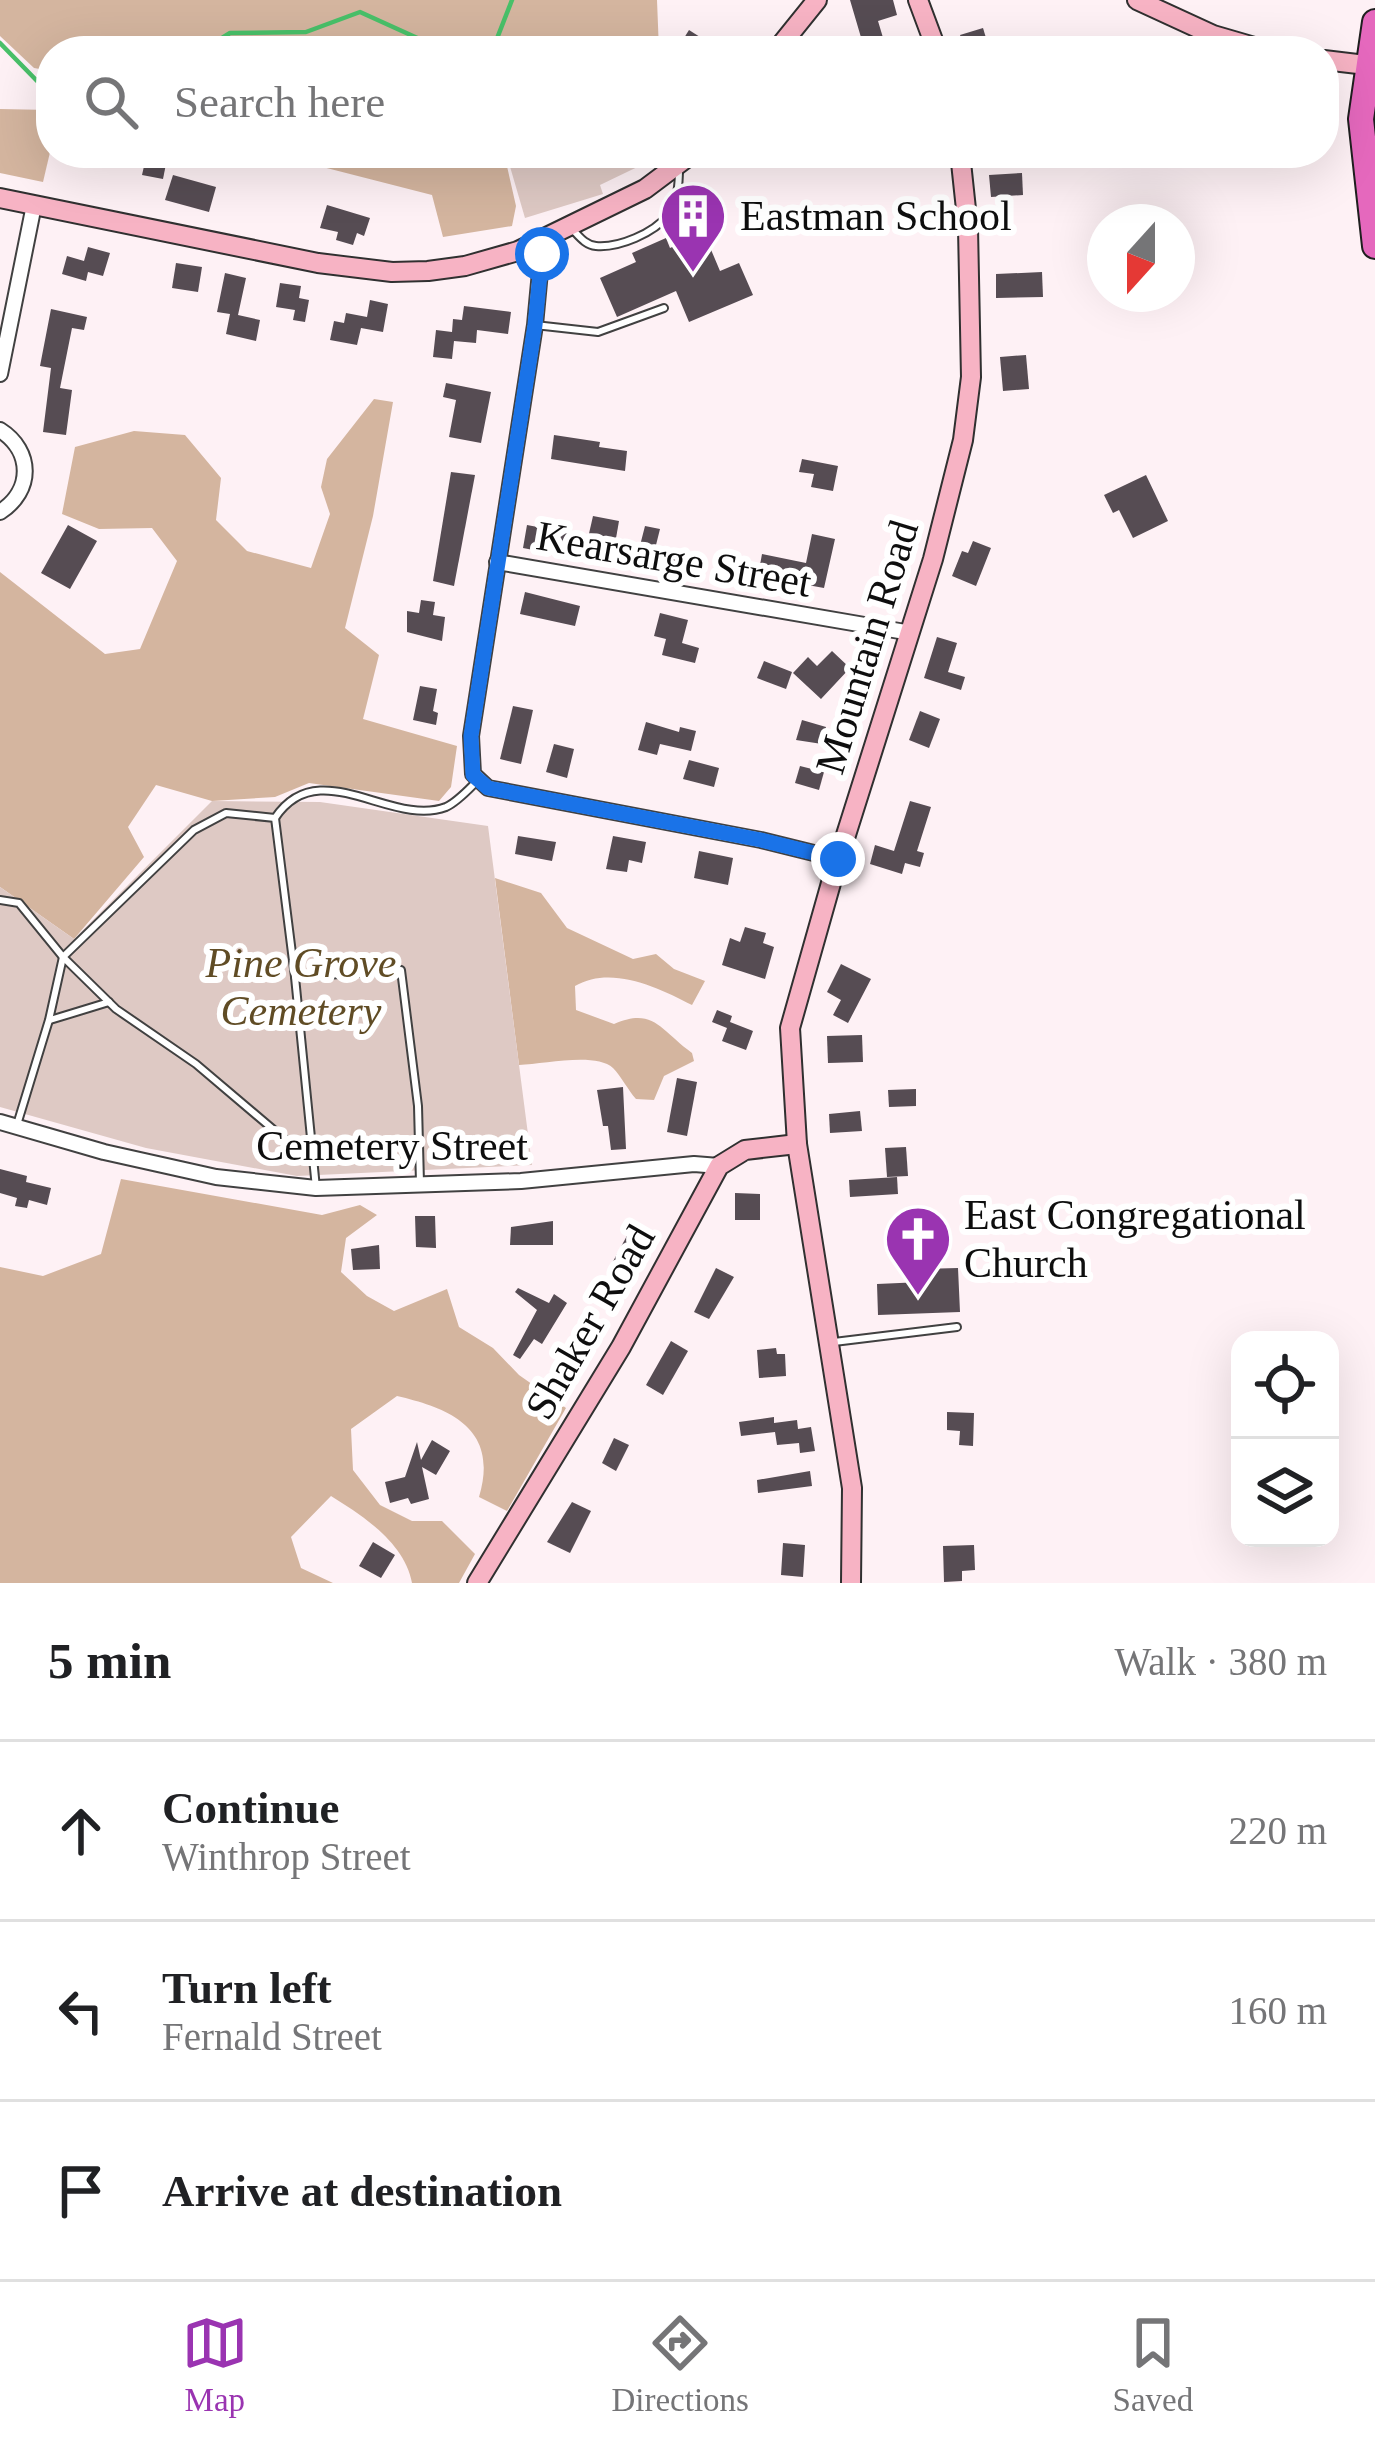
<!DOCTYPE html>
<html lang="en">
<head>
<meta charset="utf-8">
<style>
	body { margin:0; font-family:"Times New Roman",serif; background:#f6f6f6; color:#202124 }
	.controls { position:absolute; right:36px; bottom:36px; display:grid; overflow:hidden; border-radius:24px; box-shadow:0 12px 48px #0002 }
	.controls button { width:108px; height:108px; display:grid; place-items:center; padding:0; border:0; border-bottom:3px solid #e0e0e0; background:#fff; color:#202124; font:60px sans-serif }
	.compass { position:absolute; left:1087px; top:204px; width:108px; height:108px; border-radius:50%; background:#fff; box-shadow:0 12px 48px #0002; rotate:201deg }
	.stop { position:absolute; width:36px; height:36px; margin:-27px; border:9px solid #1a73e8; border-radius:50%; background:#fff }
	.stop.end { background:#1a73e8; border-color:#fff; box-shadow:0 3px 12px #0008 }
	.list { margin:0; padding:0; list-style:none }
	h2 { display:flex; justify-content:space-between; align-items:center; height:156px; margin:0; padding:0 48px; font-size:51px }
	h2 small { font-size:39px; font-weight:400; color:#757577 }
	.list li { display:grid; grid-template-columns:78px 1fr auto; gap:36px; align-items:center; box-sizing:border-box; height:180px; padding:0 48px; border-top:3px solid #e0e0e0 }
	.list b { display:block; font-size:45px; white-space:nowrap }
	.list p { margin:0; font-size:39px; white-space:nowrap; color:#757577 }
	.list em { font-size:39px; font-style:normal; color:#757577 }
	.icon { flex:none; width:66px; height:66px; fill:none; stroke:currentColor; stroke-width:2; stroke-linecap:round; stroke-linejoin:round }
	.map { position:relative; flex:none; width:1375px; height:1583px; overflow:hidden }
	.search { position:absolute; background:#fff; box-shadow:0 12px 48px #0002; left:36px; right:36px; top:36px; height:132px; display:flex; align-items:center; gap:30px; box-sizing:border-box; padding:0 42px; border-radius:48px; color:#757577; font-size:45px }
	.sheet { height:696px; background:#fff }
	nav { display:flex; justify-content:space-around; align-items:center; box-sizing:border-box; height:168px; border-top:3px solid #e0e0e0; background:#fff; font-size:33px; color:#757577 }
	nav a { display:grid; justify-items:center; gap:6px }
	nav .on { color:#9a34b1 }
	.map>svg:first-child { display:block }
	.forest { fill:#d4b59f }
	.cemetery { fill:#dec9c4 }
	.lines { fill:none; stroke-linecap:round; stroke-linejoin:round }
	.stream { stroke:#49c069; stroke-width:4.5 }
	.building { fill:#564c53 }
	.lane-casing { stroke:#414141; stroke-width:10 }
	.street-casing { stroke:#414141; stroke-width:18 }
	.secondary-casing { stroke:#303030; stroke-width:22 }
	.highway-casing { stroke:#1f1f1f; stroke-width:28 }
	.lane { stroke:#fff; stroke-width:6 }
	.street { stroke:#fff; stroke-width:14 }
	.secondary { stroke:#f7b3c4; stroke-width:18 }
	.highway { stroke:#e568bd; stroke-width:24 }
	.route { stroke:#1a73e8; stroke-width:15 }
	.labels { text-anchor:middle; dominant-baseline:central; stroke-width:12; stroke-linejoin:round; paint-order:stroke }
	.poi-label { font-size:42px; fill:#0e0e0e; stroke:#fff; text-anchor:start }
	.street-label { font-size:42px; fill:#0e0e0e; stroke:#fff }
	.park-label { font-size:42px; font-style:italic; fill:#604c25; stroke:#fff }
</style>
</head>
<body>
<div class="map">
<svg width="1375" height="1583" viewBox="0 0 1375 1583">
	<rect width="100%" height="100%" fill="#fef1f5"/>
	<g class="forest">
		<polygon points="0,0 657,0 659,51 51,51 51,71 34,68 0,36"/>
		<polygon points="0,109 50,110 51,148 43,182 0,173"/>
		<polygon points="268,153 504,153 516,206 512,226 443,237 432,195"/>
		<polygon points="374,399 393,402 373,516 345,628 379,655 363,719 457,746 451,787 439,801 309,783 275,797 212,801 156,785 128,827 144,857 74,939 0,887 0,572 105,654 140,649 177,561 152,528 99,529 62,514 75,447 134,431 185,435 221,478 216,520 247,551 311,568 330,514 321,487 327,459"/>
		<path d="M495,878l46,15 26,35 66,31 23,-5 18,15 31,12 -13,24c-35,-18 -81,-40 -117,-19l1,24 38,14c40,-17 46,6 78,29l2,8 -30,15 -10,24 -18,-1c-8,-9 -15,-23 -23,-31 -17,-16 -69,-4 -94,-3z"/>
		<path d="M121,1179l201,36 38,-10 17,10 -31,23 -5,34 26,24 27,15 53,-22 12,38 34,21 26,27 47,33 -59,103 -28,-14c20,-67 -26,-88 -82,-101l-46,33 2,41 27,35 32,16h30l33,33 -16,29h-47c-7,-40 -49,-67 -81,-87l-40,41 10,31 32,15h-333v-316l43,9 58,-22z"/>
	</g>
	<g class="cemetery">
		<polygon points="506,153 652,153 654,159 600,185 603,194 525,218"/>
		<polygon points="212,801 320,802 488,826 532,1165 297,1176 146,1148 0,1107 0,887 74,939"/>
	</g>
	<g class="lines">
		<g class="stream">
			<polyline points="0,43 41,85 51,87"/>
			<polyline points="201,51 230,33 306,32 360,12 446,51"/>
			<polyline points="474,51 496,41 512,0"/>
		</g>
	</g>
	<g class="building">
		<polygon points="850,0 893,0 897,15 878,21 887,51 865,51"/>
		<polygon points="983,28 990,51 966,51 960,35"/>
		<polygon points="689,30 722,51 676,51"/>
		<polygon points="147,153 168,154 163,179 142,175"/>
		<polygon points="1022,173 1023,195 991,197 989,175"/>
		<polygon points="173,175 216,187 209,212 165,200"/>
		<polygon points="327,205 370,218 364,236 357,233 353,245 336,240 338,232 320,228"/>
		<polygon points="704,233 720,271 739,263 753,295 689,322 676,291 617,317 600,278 636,262 632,253 666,238 670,248"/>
		<polygon points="88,247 110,253 103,276 88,272 86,281 62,274 67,256 84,261"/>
		<polygon points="176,263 202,267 198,292 172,288"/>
		<polygon points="1042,272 1043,297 996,298 996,274"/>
		<polygon points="225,273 246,278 238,315 260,320 256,341 226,334 230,314 217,312"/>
		<polygon points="280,283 301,286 299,298 309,300 305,322 293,320 295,310 276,307"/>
		<polygon points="370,300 388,304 383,332 361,328 357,345 330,340 334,321 344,323 346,313 367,317"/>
		<polygon points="464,306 511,312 508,334 477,330 476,343 454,341 452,359 433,357 436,330 452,332 453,319 462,320"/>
		<polygon points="51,309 87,317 84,330 72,328 60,388 72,390 66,435 43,432 51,368 40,366"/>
		<polygon points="1026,355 1029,389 1003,391 1000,357"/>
		<polygon points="446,383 491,392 481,443 449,437 456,400 443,397"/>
		<polygon points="554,435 600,442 599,447 627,451 625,471 551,459"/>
		<polygon points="802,459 838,466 833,491 811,487 814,474 799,472"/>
		<polygon points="451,472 475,475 454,586 433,581"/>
		<polygon points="1146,475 1168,521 1133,538 1119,510 1113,513 1104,495"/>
		<polygon points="593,516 619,521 615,544 588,538"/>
		<polygon points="68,525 97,541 70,589 41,573"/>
		<polygon points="527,525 585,536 582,550 571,548 569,557 523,548"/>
		<polygon points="645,526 660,529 655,549 676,555 671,575 635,565"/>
		<polygon points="812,534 835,539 824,588 758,576 762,554 806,563"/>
		<polygon points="973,541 991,548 976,586 952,576 962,551 968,553"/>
		<polygon points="525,592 580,606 575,626 520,614"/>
		<polygon points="421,600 435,602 433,615 445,617 442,641 407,632 407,611 419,613"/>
		<polygon points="660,613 688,620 682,643 699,648 695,663 662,655 666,639 654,636"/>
		<polygon points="937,637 957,643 948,672 965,677 961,690 924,678"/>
		<polygon points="832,651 850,668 821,699 793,673 808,657 817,666"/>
		<polygon points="764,661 792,672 786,689 757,678"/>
		<polygon points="420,686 437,689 433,711 438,713 436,725 413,720"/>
		<polygon points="513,706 533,710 521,764 500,759"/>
		<polygon points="920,711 940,719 929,748 909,740"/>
		<polygon points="802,720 826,727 822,744 796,740"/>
		<polygon points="646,722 679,732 680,727 696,731 691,751 660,744 657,755 638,750"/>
		<polygon points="554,744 574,749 567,778 546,772"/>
		<polygon points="689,760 719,768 714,787 683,779"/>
		<polygon points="800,766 824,772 819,790 795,783"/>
		<polygon points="910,801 931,807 917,851 924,853 920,867 905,863 902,874 870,864 875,845 894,851"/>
		<polygon points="518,836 556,842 552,861 515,854"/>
		<polygon points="613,836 646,842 642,863 629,860 627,872 606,869"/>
		<polygon points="699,851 733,858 728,885 694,878"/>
		<polygon points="745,927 766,933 763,943 774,947 765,979 722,965 730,938 740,942"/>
		<polygon points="841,964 871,979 848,1023 833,1015 841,1000 827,992"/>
		<polygon points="717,1010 732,1016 730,1022 753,1031 746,1050 722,1041 727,1028 712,1022"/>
		<polygon points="862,1035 863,1062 828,1063 827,1036"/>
		<polygon points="677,1078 697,1082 687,1136 667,1132"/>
		<polygon points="623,1087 626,1149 611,1150 608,1126 603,1126 597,1090"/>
		<polygon points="916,1089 916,1106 889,1107 888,1090"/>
		<polygon points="860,1111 862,1131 830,1133 829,1114"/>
		<polygon points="906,1147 908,1176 887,1177 885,1148"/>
		<polygon points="0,1169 27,1176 26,1182 51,1188 47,1205 29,1200 27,1208 15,1206 17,1198 0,1193"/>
		<polygon points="897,1177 898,1194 850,1197 849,1180"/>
		<polygon points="735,1193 760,1194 760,1220 735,1220"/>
		<polygon points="415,1216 435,1216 436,1248 416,1247"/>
		<polygon points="553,1221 553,1245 510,1245 511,1227"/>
		<polygon points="629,1232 642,1239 625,1274 610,1267"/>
		<polygon points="379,1245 380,1269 353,1270 351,1249"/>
		<polygon points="716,1268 734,1277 709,1319 694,1312"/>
		<polygon points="958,1268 960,1312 878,1315 877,1284 922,1282 921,1269"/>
		<polygon points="518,1288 549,1303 554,1294 567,1303 542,1344 534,1339 520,1359 513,1355 537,1310 515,1292"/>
		<polygon points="671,1341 688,1351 663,1395 646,1385"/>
		<polygon points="776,1348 777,1354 785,1354 786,1376 759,1378 757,1350"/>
		<polygon points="947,1412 974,1413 973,1446 959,1445 960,1431 947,1430"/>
		<polygon points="774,1417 774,1423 797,1420 798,1429 811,1427 815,1451 800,1453 799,1443 777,1445 775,1432 741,1436 739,1422"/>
		<polygon points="614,1438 629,1445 616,1471 602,1463"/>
		<polygon points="432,1440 450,1451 436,1475 422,1467 429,1499 411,1504 408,1498 390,1503 385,1482 405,1477 417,1442 421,1460"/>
		<polygon points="810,1471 812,1486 758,1493 757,1480"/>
		<polygon points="572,1502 591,1511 570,1553 547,1542"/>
		<polygon points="373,1542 395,1555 381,1578 359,1566"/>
		<polygon points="783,1543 805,1545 803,1577 781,1575"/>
		<polygon points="974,1545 975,1570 962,1571 962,1581 944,1582 943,1546"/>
	</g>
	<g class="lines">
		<g class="lane-casing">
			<g id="lane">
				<path d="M572,229c7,7 13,16 24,17 23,2 58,-13 72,-31 10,-14 11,-31 11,-48"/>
				<polyline points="535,325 598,332 664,308"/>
				<path d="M275,818c44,-66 116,10 171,-11 11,-5 22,-17 30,-25"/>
				<polyline points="0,900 19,903 63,957 116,1009 196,1064 314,1164"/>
				<polyline points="295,977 316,1188"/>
				<polyline points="50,1020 109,1002"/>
				<polyline points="16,1128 49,1020 63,957 194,830 226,813 275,818 295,977 401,970 418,1106 420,1183"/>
				<polyline points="834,1342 957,1327"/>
			</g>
		</g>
		<g class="street-casing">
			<g id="street">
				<polyline points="543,240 535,325 471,736 473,774 488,788 761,840 838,859"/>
				<polyline points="0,374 34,205"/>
				<path d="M0,430c33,21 33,61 0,82"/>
				<polyline points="497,562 911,633"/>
				<polyline points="0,1122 104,1152 216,1177 316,1188 521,1181 694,1164 719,1166"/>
			</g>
		</g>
		<g class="secondary-casing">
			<g id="secondary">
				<polyline points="918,0 937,51"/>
				<polyline points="1137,0 1213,35 1268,51"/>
				<polyline points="776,51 817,0"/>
				<polyline points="1324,60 1375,66"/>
				<polyline points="0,198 318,263 392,272 428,271 465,266 518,251 645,189 693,153"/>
				<polyline points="477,1583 621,1347 719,1166 745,1150 797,1144"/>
				<polyline points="851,1583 852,1488 797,1144 790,1028 833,876 933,559 963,440 971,377 968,228 960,153"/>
			</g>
		</g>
		<g class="highway-casing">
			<polyline id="highway" points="1375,22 1361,119 1375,246"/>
		</g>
		<use href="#lane" class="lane"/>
		<use href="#street" class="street"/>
		<use href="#secondary" class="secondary"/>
		<use href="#highway" class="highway"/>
	</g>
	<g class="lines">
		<polyline class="route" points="542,254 535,325 471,736 473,775 488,788 761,840 838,859"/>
	</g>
	<defs>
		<g id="building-pin" transform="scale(3.45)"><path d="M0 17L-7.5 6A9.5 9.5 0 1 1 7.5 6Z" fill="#9a34b1" stroke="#fff"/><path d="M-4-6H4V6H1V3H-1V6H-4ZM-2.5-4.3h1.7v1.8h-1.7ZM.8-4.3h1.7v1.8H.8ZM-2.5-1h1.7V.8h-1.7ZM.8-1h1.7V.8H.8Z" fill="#fff"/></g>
		<g id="church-pin" transform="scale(3.45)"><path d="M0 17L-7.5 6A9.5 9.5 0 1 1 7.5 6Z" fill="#9a34b1" stroke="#fff"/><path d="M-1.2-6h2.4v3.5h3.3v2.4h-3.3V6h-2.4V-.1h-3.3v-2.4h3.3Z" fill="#fff"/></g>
	</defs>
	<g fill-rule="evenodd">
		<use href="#building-pin" x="693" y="216"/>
		<use href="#church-pin" x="918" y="1239"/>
	</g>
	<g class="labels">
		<g class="poi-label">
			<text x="740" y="216">Eastman School</text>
			<text x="964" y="1215">East Congregational<tspan x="964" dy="48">Church</tspan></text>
		</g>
		<g class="street-label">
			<text transform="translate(674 559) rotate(10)">Kearsarge Street</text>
			<text transform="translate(867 647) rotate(-73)">Mountain Road</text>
			<text x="392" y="1146">Cemetery Street</text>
			<text transform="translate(590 1322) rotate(-60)">Shaker Road</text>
		</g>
		<g class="park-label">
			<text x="301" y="963">Pine Grove<tspan x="301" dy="48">Cemetery</tspan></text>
		</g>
	</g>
</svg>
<div class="controls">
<button><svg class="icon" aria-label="locate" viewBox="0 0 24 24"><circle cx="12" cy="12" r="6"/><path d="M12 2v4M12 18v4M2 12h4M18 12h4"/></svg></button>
<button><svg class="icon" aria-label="layers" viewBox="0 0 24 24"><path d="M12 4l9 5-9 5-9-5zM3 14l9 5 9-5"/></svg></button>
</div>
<svg class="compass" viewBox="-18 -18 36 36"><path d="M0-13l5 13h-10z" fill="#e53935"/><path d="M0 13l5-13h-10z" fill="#757577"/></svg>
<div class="stop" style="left:542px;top:254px"></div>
<div class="stop end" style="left:838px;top:859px"></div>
<div class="search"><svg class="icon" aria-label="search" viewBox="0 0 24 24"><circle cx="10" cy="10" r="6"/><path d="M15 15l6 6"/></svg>Search here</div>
</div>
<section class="sheet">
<h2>5 min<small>Walk · 380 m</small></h2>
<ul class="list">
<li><svg class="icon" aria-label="ahead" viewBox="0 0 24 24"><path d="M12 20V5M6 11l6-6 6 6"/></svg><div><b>Continue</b><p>Winthrop Street</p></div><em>220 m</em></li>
<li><svg class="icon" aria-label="left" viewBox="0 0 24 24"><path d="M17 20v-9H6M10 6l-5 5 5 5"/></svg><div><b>Turn left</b><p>Fernald Street</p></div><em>160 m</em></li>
<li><svg class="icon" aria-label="arrive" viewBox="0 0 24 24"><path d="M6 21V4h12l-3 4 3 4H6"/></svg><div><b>Arrive at destination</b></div></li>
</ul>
</section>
<nav>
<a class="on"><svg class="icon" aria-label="map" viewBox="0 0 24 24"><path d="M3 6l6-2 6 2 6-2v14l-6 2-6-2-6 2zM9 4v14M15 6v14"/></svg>Map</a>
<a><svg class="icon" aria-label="directions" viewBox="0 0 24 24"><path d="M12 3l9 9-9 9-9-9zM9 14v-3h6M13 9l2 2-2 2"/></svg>Directions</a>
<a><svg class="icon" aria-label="saved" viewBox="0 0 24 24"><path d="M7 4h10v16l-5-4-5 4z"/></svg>Saved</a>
</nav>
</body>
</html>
